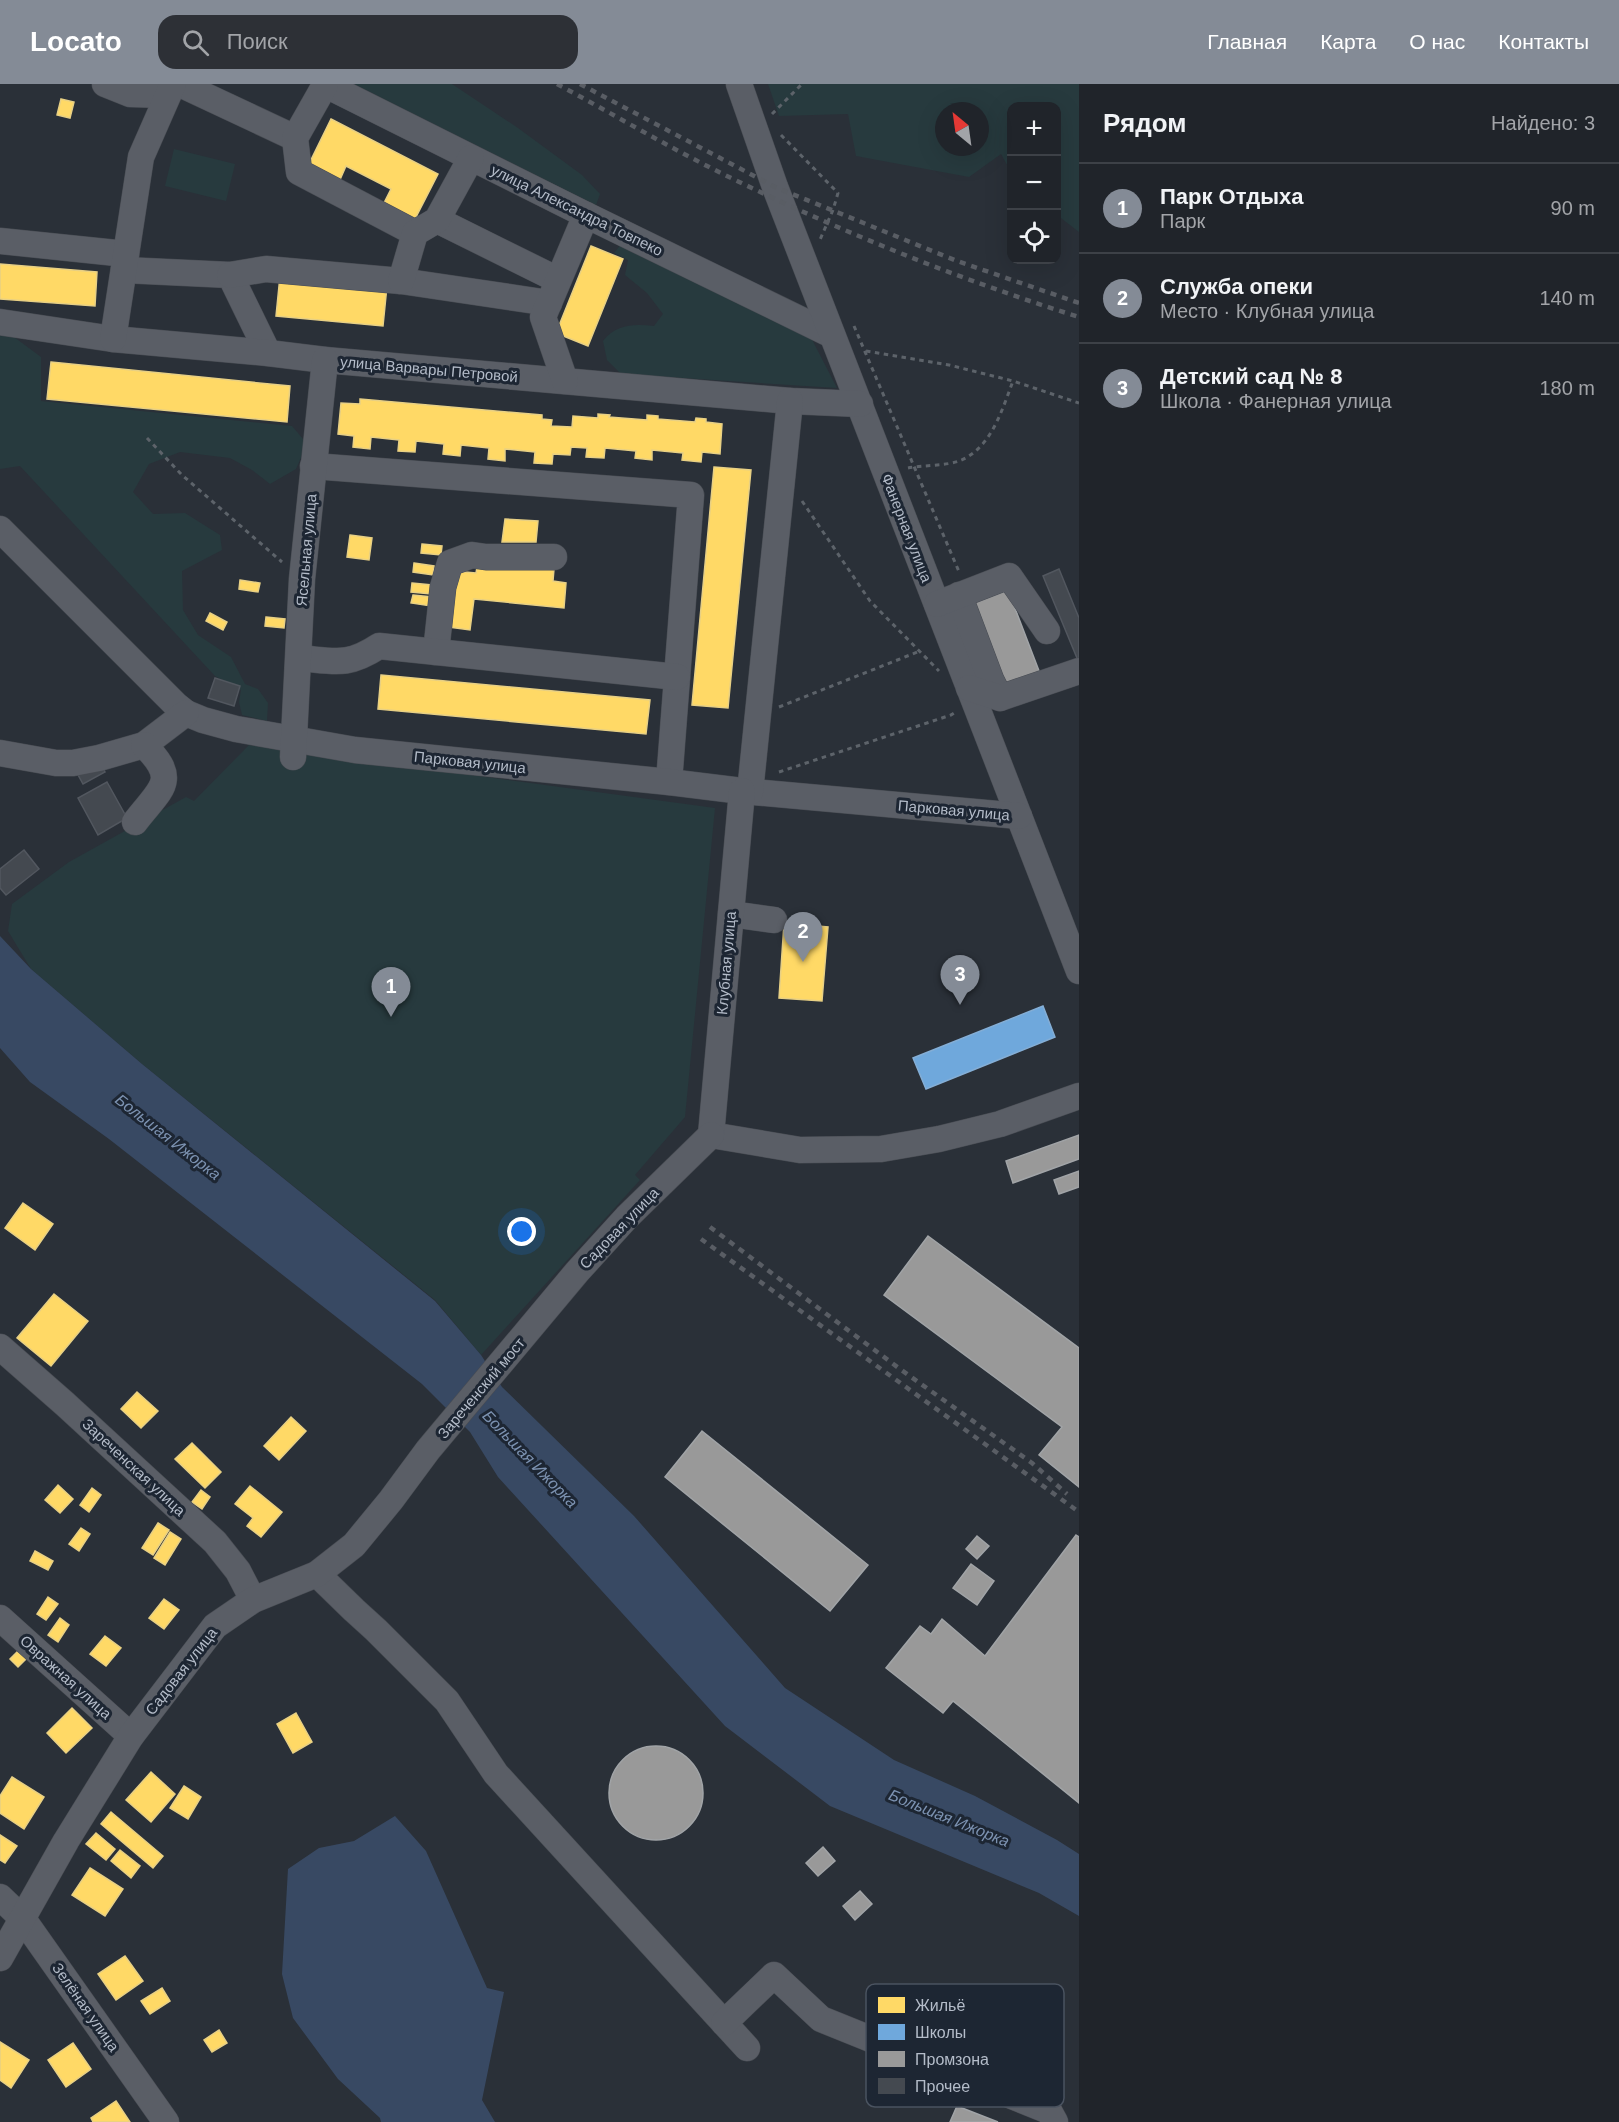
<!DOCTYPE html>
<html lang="ru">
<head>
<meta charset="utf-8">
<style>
	body { margin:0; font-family:Arial,sans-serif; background:#2d3036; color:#f1f3f6 }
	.controls { position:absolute; right:18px; top:18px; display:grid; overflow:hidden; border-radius:12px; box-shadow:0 6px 24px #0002 }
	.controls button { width:54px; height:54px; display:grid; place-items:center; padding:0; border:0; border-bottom:2px solid #3d4147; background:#20242a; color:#f1f3f6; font:30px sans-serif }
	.compass { position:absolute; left:935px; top:18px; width:54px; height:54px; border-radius:50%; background:#20242a; box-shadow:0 6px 24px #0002; rotate:331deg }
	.you { position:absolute; left:522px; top:1148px; width:21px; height:21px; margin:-15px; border:4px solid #fff; border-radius:50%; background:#1a73e8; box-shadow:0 0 0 9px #1a73e833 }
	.badge { display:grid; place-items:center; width:39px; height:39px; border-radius:50%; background:#848b96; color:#fff; font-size:20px; font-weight:700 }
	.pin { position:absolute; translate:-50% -50px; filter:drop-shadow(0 2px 3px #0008) }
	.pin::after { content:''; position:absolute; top:32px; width:21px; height:18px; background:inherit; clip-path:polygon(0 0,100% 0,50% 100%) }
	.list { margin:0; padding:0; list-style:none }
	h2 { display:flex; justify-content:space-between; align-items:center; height:78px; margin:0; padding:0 24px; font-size:26px }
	h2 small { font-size:20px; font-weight:400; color:#a2a4a8 }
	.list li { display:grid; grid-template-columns:39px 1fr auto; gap:18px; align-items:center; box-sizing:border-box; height:90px; padding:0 24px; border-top:2px solid #3d4147 }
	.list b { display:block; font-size:22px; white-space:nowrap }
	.list p { margin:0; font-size:20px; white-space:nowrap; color:#a2a4a8 }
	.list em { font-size:20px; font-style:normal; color:#a2a4a8 }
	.icon { flex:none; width:33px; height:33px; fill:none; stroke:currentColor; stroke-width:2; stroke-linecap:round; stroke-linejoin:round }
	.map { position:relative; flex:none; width:1079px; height:2038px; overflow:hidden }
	header { display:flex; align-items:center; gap:36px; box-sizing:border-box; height:84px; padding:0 30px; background:#848b96; color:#fff }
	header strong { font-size:28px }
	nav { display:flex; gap:33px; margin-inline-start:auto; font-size:21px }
	.search { width:420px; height:54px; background:#2d3036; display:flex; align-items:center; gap:15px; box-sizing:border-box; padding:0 21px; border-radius:18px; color:#a2a4a8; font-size:22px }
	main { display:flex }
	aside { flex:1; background:#20242a }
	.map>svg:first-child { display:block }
	.green { fill:#273a3e; fill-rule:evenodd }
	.water { fill:#384963 }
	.homes { fill:#ffd966; stroke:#e8d084; stroke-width:1.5 }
	.schools { fill:#6fa8dc; stroke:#84aed6; stroke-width:1.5 }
	.industry { fill:#999; stroke:#a1a4a7; stroke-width:1.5 }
	.building { fill:#444950; stroke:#52575f; stroke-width:1.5 }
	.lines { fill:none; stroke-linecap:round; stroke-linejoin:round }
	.minor-casing { stroke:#484c53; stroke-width:27 }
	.path { stroke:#5d636a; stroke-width:3; stroke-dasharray:4.5 4.5; stroke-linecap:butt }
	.minor { stroke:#5a5e66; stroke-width:26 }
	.rail { stroke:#595d64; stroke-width:4.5; stroke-dasharray:6 6; stroke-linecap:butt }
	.labels { text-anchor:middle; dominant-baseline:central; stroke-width:6; stroke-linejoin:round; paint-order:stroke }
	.street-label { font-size:15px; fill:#b4bcc9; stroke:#1d2633 }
	.water-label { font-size:16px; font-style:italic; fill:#7c92b1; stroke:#1d2633 }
	.key { fill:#1d2633; stroke:#4a5360; stroke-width:1.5 }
	.key-label { font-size:16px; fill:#b4bcc9 }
</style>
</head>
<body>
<header>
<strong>Locato</strong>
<div class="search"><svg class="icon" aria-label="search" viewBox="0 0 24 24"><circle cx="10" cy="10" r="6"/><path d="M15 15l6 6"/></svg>Поиск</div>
<nav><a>Главная</a><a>Карта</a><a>О нас</a><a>Контакты</a></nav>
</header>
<main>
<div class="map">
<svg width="1079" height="2038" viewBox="0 0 1079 2038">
	<rect width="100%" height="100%" fill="#2a3038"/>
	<g class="green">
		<polygon points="354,0 452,0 518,44 582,91 600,110 596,121"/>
		<path d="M768,0h311v148l-22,-17 -1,-109h-45v66l-10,-18 -32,23 -113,-21 -8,-42 -69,2zM944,27h36v36h-36z"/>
		<polygon points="174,65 235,80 226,117 165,102"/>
		<path d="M622,159l183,83 32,62 -216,-14 -14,-14 -4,-19c14,-17 30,-17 51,-15l9,-12 -16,-21 -22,-18 3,-15 -14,-7z"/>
		<polygon points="0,249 14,253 41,273 41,317 292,342 303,355 303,369 296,385 270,400 252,386 230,374 180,368 149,380 133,408 153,430 185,429 220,451 222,466 182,487 183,526 198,551 231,573 245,600 258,605 268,619 267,637 242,631 239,618 241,606 215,592 20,382 0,385"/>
		<polygon points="249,661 715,724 685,1033 635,1091 640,1096 481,1271 435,1216 142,980 31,885 8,847 12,820 69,778 186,713 194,717"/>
	</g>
	<g class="water">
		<polygon points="0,852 31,885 142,980 435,1217 481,1271 502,1303 634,1432 785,1604 894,1676 975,1712 1057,1756 1079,1770 1079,1832 1039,1809 830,1722 725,1642 498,1393 470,1348 422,1300 109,1055 30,998 0,964"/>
		<polygon points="395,1732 426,1767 487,1904 504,1908 482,2016 495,2038 381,2038 380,2034 338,1995 293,1934 282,1890 288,1785 319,1764 354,1757"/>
	</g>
	<g class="homes">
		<polygon points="61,15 74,18 70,34 57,31"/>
		<polygon points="331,35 438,90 415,135 384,119 391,105 346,82 339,98 308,82"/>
		<polygon points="591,162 623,175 588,262 556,249"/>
		<polygon points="0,180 97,188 95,222 0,215"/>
		<polygon points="280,192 387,202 383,242 276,232"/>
		<polygon points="51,278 290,302 287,338 47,315"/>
		<polygon points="360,315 542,331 542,335 552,336 551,342 572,343 573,332 598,334 598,330 610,331 609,333 647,336 647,331 658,332 658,335 695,338 696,334 706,335 706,338 722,340 720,370 702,368 701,378 682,376 683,369 652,366 652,376 635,374 636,367 605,364 604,374 586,373 587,364 571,363 570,371 553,370 552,380 534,379 535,368 505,365 505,377 488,375 489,364 461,361 460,372 443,370 444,360 416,357 415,368 398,367 399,356 371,353 370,365 353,363 354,352 338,350 341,319 360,320"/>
		<polygon points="714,383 751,386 728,624 692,621"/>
		<polygon points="505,435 538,437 536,458 502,458"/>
		<polygon points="350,451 372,454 369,476 347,473"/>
		<polygon points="422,460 442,462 441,471 421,469"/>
		<polygon points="478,477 554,485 553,497 566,499 564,524 474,515 470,546 449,543 455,487 476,489"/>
		<polygon points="414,479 434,482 433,491 413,488"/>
		<polygon points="240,496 260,499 258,508 239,505"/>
		<polygon points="412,499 432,501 431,510 411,508"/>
		<polygon points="413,511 432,513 431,522 411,519"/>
		<polygon points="210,529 227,538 223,546 206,537"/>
		<polygon points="266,533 285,535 284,544 265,542"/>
		<polygon points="381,591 650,616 646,650 378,625"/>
		<polygon points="784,839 828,843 822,917 779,914"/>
		<polygon points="23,1119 53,1140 35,1166 5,1144"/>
		<polygon points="54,1210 88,1237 51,1282 17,1254"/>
		<polygon points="137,1308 158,1327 141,1344 121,1325"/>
		<polygon points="291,1333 306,1347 279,1376 264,1362"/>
		<polygon points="192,1359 221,1388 205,1404 175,1375"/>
		<polygon points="58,1401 73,1415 60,1429 45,1416"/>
		<polygon points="250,1402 282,1428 261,1453 247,1442 253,1434 235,1420"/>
		<polygon points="92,1404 101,1411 89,1428 80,1421"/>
		<polygon points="201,1406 210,1413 202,1425 192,1418"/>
		<polygon points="158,1439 169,1446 153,1471 142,1464"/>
		<polygon points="81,1444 90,1450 79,1467 69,1460"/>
		<polygon points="170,1448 181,1455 165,1481 154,1474"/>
		<polygon points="35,1467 53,1477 48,1486 30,1477"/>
		<polygon points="48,1513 58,1520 46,1536 37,1530"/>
		<polygon points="164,1515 179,1526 164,1545 149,1534"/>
		<polygon points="60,1534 69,1541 58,1558 48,1551"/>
		<polygon points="105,1552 121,1564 106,1582 90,1570"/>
		<polygon points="21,1564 29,1572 18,1583 10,1575"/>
		<polygon points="72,1624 92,1644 66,1669 47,1649"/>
		<polygon points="296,1629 312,1658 293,1669 277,1640"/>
		<polygon points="151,1688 175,1710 151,1738 126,1716"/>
		<polygon points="12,1693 44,1713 24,1745 0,1729 0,1712"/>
		<polygon points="184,1702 201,1713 188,1735 170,1724"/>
		<polygon points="111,1728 163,1772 153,1784 101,1740"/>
		<polygon points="96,1749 115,1765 106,1776 86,1760"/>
		<polygon points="0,1751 17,1762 5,1779 0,1776"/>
		<polygon points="120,1766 140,1782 131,1794 111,1777"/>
		<polygon points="90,1784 123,1805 105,1832 72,1811"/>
		<polygon points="125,1872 143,1897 116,1916 98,1890"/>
		<polygon points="162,1904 170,1917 150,1930 141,1917"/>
		<polygon points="219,1946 227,1959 212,1968 204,1956"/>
		<polygon points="0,1958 29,1976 11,2004 0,1996"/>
		<polygon points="73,1959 91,1985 66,2003 48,1976"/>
		<polygon points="116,2017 130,2038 93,2038 91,2034"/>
	</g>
	<polygon class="schools" points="1043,922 1055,953 926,1005 913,974"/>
	<g class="industry">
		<polygon points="1008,506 1041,592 1005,606 972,520"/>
		<polygon points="1079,1051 1079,1075 1013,1099 1006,1077"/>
		<polygon points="1079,1087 1079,1103 1059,1110 1054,1096"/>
		<polygon points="928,1152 1079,1264 1079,1403 1039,1371 1062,1343 884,1211"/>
		<polygon points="702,1347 868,1481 830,1527 665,1393"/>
		<polygon points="1076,1451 1079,1453 1079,1719 953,1617 943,1629 886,1584 920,1542 931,1550 942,1535 985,1572"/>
		<polygon points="977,1452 989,1462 977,1475 966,1465"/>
		<polygon points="971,1480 994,1497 977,1521 953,1504"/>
		<circle cx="656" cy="1709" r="47"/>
		<polygon points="823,1763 835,1777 818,1792 806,1779"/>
		<polygon points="860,1807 872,1820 855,1836 843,1822"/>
		<polygon points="957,2022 998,2038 950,2038"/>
	</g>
	<g class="building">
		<polygon points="1059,485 1079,534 1079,579 1043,492"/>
		<polygon points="215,594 240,602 234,622 208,614"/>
		<polygon points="99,677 105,688 83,700 77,689"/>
		<polygon points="107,698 127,734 98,751 78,714"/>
		<polygon points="24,766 39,785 6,811 0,804 0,785"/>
	</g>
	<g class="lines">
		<g class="minor-casing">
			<g id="minor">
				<polyline points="105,0 130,10 167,11"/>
				<polyline points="180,0 295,54"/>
				<polyline points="324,0 586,131 832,251"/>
				<polyline points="739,0 775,103 1079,887"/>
				<polyline points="325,1 295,54 299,88 415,149"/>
				<polyline points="437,136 558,196"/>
				<polyline points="0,157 126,170"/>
				<polyline points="124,186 230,191 268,269"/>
				<polyline points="230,191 266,185 401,197 549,219"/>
				<polyline points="401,197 415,149 437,136 471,74"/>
				<polyline points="0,238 113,255 268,269 325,276 790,317 860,320"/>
				<polyline points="113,255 141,73 173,0"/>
				<polyline points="565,297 543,233 586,131"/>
				<polyline points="313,382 691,411 669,698"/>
				<polyline points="0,445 176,621 186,629 203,636 236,645 355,666 669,698 742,707 1019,732"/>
				<polyline points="959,511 991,596 1000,614"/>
				<polyline points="937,520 1009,492 1047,547"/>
				<polyline points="436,568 443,503 450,479 472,471 486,473 554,473"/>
				<path d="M299,574c36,3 48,9 80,-12l298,31"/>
				<polyline points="969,604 1000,614 1079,587"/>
				<polyline points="0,669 56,679 73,679 99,674 144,661 186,629"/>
				<polyline points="293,673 302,495 325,276"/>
				<polyline points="750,708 790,317"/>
				<path d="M135,738c26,-34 45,-41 9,-77"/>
				<polyline points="731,830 774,836"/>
				<polyline points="711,1051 800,1066 881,1065 939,1055 1000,1040 1079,1012"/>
				<polyline points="711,1051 742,707"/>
				<polyline points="0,1263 65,1320 215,1458 238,1487 253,1516"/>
				<polyline points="317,1490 354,1526 376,1546 447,1617 496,1690 747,1964"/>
				<polyline points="0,1534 131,1652"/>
				<polyline points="0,1813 23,1835 166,2038"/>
				<polyline points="0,1874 66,1757 131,1652 215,1542 253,1516 317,1490 354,1461 391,1416 428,1366 577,1188 627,1133 711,1051"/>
				<polyline points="724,1939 774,1891 821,1935 1049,2027 1055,2038"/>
			</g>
		</g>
		<g class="path">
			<polyline points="772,30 802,0"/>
			<polyline points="781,51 838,109 833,126 819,158"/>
			<polyline points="854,242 960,490"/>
			<polyline points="866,267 949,281 1013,297 1079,319"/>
			<polyline points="147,354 182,391 282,478"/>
			<path d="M908,384c15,-3 37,-2 51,-7 32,-12 43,-51 54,-80"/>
			<polyline points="802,417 870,517 939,587"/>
			<polyline points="779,623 920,567"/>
			<polyline points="779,688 951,631 957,627"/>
		</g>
		<use href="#minor" class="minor"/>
		<g class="rail">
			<path d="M557,0c56,30 111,63 168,91 114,56 233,104 354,142"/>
			<polyline points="580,0 775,103 957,177 1079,219"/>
			<polyline points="710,1143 900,1285 1032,1379 1067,1410"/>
			<polyline points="701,1155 1079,1428"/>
		</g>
	</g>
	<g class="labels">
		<g class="street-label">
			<text transform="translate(577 126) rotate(26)">улица Александра Товпеко</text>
			<text transform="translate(429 285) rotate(5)">улица Варвары Петровой</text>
			<text transform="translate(907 444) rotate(69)">Фанерная улица</text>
			<text transform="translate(306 466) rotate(-85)">Ясельная улица</text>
			<text transform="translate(470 678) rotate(6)">Парковая улица</text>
			<text transform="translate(954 726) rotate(5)">Парковая улица</text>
			<text transform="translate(726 879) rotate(-85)">Клубная улица</text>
			<text transform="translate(619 1144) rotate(-46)">Садовая улица</text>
			<text transform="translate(481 1304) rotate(-50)">Зареченский мост</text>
			<text transform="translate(134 1383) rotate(43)">Зареченская улица</text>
			<text transform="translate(181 1587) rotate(-52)">Садовая улица</text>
			<text transform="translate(66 1593) rotate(42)">Овражная улица</text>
			<text transform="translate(86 1923) rotate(55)">Зелёная улица</text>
		</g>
		<g class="water-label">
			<text transform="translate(168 1053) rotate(38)">Большая Ижорка</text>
			<text transform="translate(530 1375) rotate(46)">Большая Ижорка</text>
			<text transform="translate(949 1734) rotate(22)">Большая Ижорка</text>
		</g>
	</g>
	<rect x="866" y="1900" width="198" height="123" rx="9" class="key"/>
	<rect x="878" y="1913" width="27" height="16" fill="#ffd966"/>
	<rect x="878" y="1940" width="27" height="16" fill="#6fa8dc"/>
	<rect x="878" y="1967" width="27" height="16" fill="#999"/>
	<rect x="878" y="1994" width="27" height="16" fill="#444950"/>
	<g class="key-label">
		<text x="915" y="1927">Жильё</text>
		<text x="915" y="1954">Школы</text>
		<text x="915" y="1981">Промзона</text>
		<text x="915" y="2008">Прочее</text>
	</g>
</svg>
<div class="controls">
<button>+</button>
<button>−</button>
<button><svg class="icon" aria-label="locate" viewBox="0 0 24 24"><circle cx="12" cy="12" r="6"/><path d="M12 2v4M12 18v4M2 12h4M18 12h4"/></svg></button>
</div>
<svg class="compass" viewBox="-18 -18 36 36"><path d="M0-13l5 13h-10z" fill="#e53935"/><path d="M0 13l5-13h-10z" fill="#a2a4a8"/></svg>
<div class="you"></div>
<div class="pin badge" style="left:391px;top:933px">1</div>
<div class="pin badge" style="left:803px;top:878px">2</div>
<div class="pin badge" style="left:960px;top:921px">3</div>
</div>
<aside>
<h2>Рядом<small>Найдено: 3</small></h2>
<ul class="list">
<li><span class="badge">1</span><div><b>Парк Отдыха</b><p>Парк</p></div><em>90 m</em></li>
<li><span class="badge">2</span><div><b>Служба опеки</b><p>Место · Клубная улица</p></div><em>140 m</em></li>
<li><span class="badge">3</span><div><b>Детский сад № 8</b><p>Школа · Фанерная улица</p></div><em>180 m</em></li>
</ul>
</aside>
</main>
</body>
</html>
